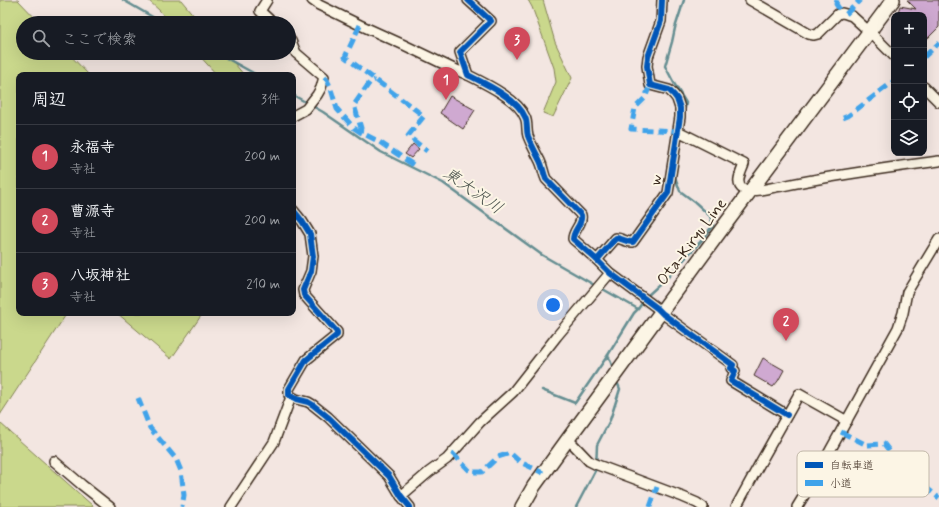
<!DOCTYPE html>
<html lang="ja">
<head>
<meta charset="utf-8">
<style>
	body { margin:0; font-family:Mynerve,"Klee One",sans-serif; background:#20242c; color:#f1f3f6 }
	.controls { position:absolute; right:12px; top:12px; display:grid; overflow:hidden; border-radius:8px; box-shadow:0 4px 16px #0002 }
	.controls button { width:36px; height:36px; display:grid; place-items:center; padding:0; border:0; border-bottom:1px solid #363941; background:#171b24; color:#f1f3f6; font:20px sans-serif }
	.you { position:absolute; left:553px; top:305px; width:14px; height:14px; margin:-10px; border:3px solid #fff; border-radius:50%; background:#1a73e8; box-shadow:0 0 0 6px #1a73e833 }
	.badge { display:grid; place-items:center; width:26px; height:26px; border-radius:50%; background:#d1495b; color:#fff; font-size:13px; font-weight:700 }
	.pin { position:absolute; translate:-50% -33px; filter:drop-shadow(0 1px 2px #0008) }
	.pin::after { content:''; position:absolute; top:21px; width:14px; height:12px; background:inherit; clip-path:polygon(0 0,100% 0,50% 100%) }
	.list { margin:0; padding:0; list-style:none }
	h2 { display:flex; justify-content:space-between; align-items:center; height:52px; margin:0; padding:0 16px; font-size:17px }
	h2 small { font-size:13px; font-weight:400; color:#9ea1a6 }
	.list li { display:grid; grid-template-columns:26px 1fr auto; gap:12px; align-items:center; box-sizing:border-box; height:64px; padding:0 16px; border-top:1px solid #363941 }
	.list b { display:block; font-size:15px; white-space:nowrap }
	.list p { margin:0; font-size:13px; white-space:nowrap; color:#9ea1a6 }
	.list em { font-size:13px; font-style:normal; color:#9ea1a6 }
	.icon { flex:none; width:22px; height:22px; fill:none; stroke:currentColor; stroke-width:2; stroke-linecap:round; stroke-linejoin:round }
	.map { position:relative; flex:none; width:939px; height:507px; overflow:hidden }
	.search { position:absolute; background:#171b24; box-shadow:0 4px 16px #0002; left:16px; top:16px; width:280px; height:44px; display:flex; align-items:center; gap:10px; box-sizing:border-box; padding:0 14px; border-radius:22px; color:#9ea1a6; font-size:15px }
	.panel { position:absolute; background:#171b24; box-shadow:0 4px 16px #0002; left:16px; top:72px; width:280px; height:244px; border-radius:8px }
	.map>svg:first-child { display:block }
	.green { fill:#cad88c; stroke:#828155 }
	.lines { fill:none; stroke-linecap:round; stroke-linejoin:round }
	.stream { stroke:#658e91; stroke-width:2.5 }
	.building { fill:#cfa9d1; stroke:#3b2a1e }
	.street-casing { stroke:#3b2a1e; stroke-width:12 }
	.secondary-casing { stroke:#3b2a1e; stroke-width:16 }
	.street { stroke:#fcf5e5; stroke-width:9 }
	.secondary { stroke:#fcf5e5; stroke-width:13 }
	.quiet { stroke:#3fa3ea; stroke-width:5; stroke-dasharray:10 5; stroke-linecap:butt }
	.cycleway-casing { stroke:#fcf5e5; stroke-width:8 }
	.cycleway { stroke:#0057b8; stroke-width:6 }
	.labels { text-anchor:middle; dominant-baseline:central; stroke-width:4; stroke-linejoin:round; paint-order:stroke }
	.street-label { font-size:16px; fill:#3b2a1e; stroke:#fcf5e5 }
	.water-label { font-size:17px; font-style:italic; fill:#4c544e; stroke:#fcf5e5 }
	.key { fill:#fcf5e5; stroke:#c2b8a9; stroke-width:1 }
	.key-label { font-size:11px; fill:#3b2a1e }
</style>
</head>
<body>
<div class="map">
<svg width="939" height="507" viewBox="0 0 939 507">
	<rect width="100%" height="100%" fill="#f3e6e1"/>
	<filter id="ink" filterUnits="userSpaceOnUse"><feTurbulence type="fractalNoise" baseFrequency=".025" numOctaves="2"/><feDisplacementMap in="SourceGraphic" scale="8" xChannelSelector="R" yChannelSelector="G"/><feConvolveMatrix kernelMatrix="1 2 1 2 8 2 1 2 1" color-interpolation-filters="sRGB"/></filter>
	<g filter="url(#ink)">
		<g class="green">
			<polygon points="0,0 18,0 40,23 23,23 23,53 68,53 89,75 19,75 19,313 67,313 0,415"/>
			<polygon points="148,0 181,0 200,23 170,23 160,11"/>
			<polygon points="528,0 543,0 555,42 572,78 553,117 543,113 556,82 554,68 532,7"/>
			<polygon points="197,53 226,53 244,75 217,75"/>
			<polygon points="117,313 203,313 171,359"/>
			<polygon points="0,423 93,506 93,507 0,507"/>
		</g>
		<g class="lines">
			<g class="stream">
				<polyline points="123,0 163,23"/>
				<polyline points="684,0 675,28 672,42 665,66 675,85 686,103 684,113"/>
				<polyline points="217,53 257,75"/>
				<polyline points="293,95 323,112 381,152 443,183 542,255 596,286"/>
				<polyline points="601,288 638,309"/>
				<polyline points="613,368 608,355 634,313 638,309 647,296 669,276 701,241 713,225 710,216 696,203 680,191 675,177 675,175"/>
				<polyline points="542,390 575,403 608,355"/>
				<polyline points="576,507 596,469 597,445 610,420 620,389 617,382"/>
			</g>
		</g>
		<g class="building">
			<polygon points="907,0 939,0 939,27 924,42 924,15 897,15 900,6 916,9"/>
			<polygon points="450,96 475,110 463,129 440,113"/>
			<polygon points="413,144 419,149 411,158 405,154"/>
			<polygon points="763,358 784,370 778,381 773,387 754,376"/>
		</g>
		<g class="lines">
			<g class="street-casing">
				<g id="street">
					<polyline points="267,0 260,11 273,23"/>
					<polyline points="312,0 319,5 360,25 404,45 454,69 468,75"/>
					<path d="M468,0l23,21 -31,31 8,23c18,9 50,24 57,42 3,6 1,13 3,19 3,8 8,17 12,25 3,6 3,11 6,18l35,36c2,9 -8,15 -8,24l24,21 13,13 47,35 6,6 70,51 -2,3 4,3 -4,10 56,34"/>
					<polyline points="750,0 809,34 814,35 818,34 838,14 842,13 846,14 852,16 874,36 894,56"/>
					<polyline points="289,39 291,41 296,53 324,77 321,88 317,95 306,109 293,116"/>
					<polyline points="924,87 939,102"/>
					<path d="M678,131l66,33c-2,7 -10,19 -1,25 8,5 29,-2 39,-3 52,-11 104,-18 157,-25"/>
					<polyline points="293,210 302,221 310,234 313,256 311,271 303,290 304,295 337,332 337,335 306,360 289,389 289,395 296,399 308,402 313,405 328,417 389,476 401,496 410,507"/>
					<path d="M597,260l19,-22c6,0 11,5 17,4l35,-49 12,-76v-9l-3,-9 -3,-4 -5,-5 -19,-5 -3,-19 1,-9 13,-36 1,-21"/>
					<polyline points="568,439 589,461 595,464 683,497 697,503 703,507"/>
					<polyline points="54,461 82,485 110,507"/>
					<polyline points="401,496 429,472 447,459 480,422 513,392 557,336 610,273"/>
					<polyline points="231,507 274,442 291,397"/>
					<polyline points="736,507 759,465 799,394 847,421"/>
					<polyline points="797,507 816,476 898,328 903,313 907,292 939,239"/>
				</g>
			</g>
			<g class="secondary-casing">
				<polyline id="secondary" points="522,507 534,486 568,439 721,230 893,0"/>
			</g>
			<use href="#street" class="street"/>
			<use href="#secondary" class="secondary"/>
			<g class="quiet">
				<polyline points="837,0 836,4 842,13"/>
				<polyline points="846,14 860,0"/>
				<polyline points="360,25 345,57 424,116 408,136 427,151"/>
				<polyline points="924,57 939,43"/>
				<polyline points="324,77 327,80 330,86 337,109 354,128 360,132 378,141 415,166"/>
				<polyline points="650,85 645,98 635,108 631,129 678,131"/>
				<polyline points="843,118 848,116 894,81"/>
				<polyline points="360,132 361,128 354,105 370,82 375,80"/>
				<polyline points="138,398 150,428 176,459 181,471 184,495 182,507"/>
				<polyline points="841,432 867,445 884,444 903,469 939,498"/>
				<polyline points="452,453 471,472 482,472 498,457 510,453 520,462 543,473"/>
				<polyline points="650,507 657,487"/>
			</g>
			<g class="cycleway-casing">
				<g id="cycleway">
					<path d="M468,0l23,21 -31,31 8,23c18,9 50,24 57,42 3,6 1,13 3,19 3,8 8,17 12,25 3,6 3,11 6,18l35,36c2,9 -8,15 -8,24l24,21 13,13 47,35 6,6 70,51 -2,3 4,3 -4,10 56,34"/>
					<polyline points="293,210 302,221 310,234 313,256 311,271 303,290 304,295 337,332 337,335 306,360 289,389 289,395 296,399 308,402 313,405 328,417 389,476 401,496 410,507"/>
					<path d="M597,260l19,-22c6,0 11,5 17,4l35,-49 12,-76v-9l-3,-9 -3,-4 -5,-5 -19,-5 -3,-19 1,-9 13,-36 1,-21"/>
				</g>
			</g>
			<use href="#cycleway" class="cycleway"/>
		</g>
	</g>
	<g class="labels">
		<g class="street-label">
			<text transform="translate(656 180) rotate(-77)">w</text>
			<text transform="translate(692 242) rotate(-53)">Ota-Kiryu Line</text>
		</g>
		<g class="water-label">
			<text transform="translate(473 191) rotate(35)">東大沢川</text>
		</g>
	</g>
	<rect x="797" y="451" width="132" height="46" rx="6" class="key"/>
	<rect x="805" y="462" width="18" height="6" fill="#0057b8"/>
	<rect x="805" y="480" width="18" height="6" fill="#3fa3ea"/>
	<g class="key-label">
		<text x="830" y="469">自転車道</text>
		<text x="830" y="487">小道</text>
	</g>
</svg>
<div class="controls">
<button>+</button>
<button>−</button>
<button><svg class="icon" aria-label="locate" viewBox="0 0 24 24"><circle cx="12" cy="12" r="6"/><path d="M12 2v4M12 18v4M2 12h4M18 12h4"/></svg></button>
<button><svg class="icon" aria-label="layers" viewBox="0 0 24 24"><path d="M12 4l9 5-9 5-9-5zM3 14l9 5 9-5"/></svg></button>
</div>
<div class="you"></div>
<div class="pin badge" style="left:446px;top:100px">1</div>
<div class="pin badge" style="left:786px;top:341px">2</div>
<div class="pin badge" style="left:517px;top:60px">3</div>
<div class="search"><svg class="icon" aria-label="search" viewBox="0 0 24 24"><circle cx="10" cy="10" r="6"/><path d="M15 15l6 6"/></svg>ここで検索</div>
<section class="panel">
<h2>周辺<small>3件</small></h2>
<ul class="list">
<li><span class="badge">1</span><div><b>永福寺</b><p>寺社</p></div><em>200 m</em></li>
<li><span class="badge">2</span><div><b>曹源寺</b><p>寺社</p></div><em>200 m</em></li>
<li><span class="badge">3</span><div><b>八坂神社</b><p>寺社</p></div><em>210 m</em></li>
</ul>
</section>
</div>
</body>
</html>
